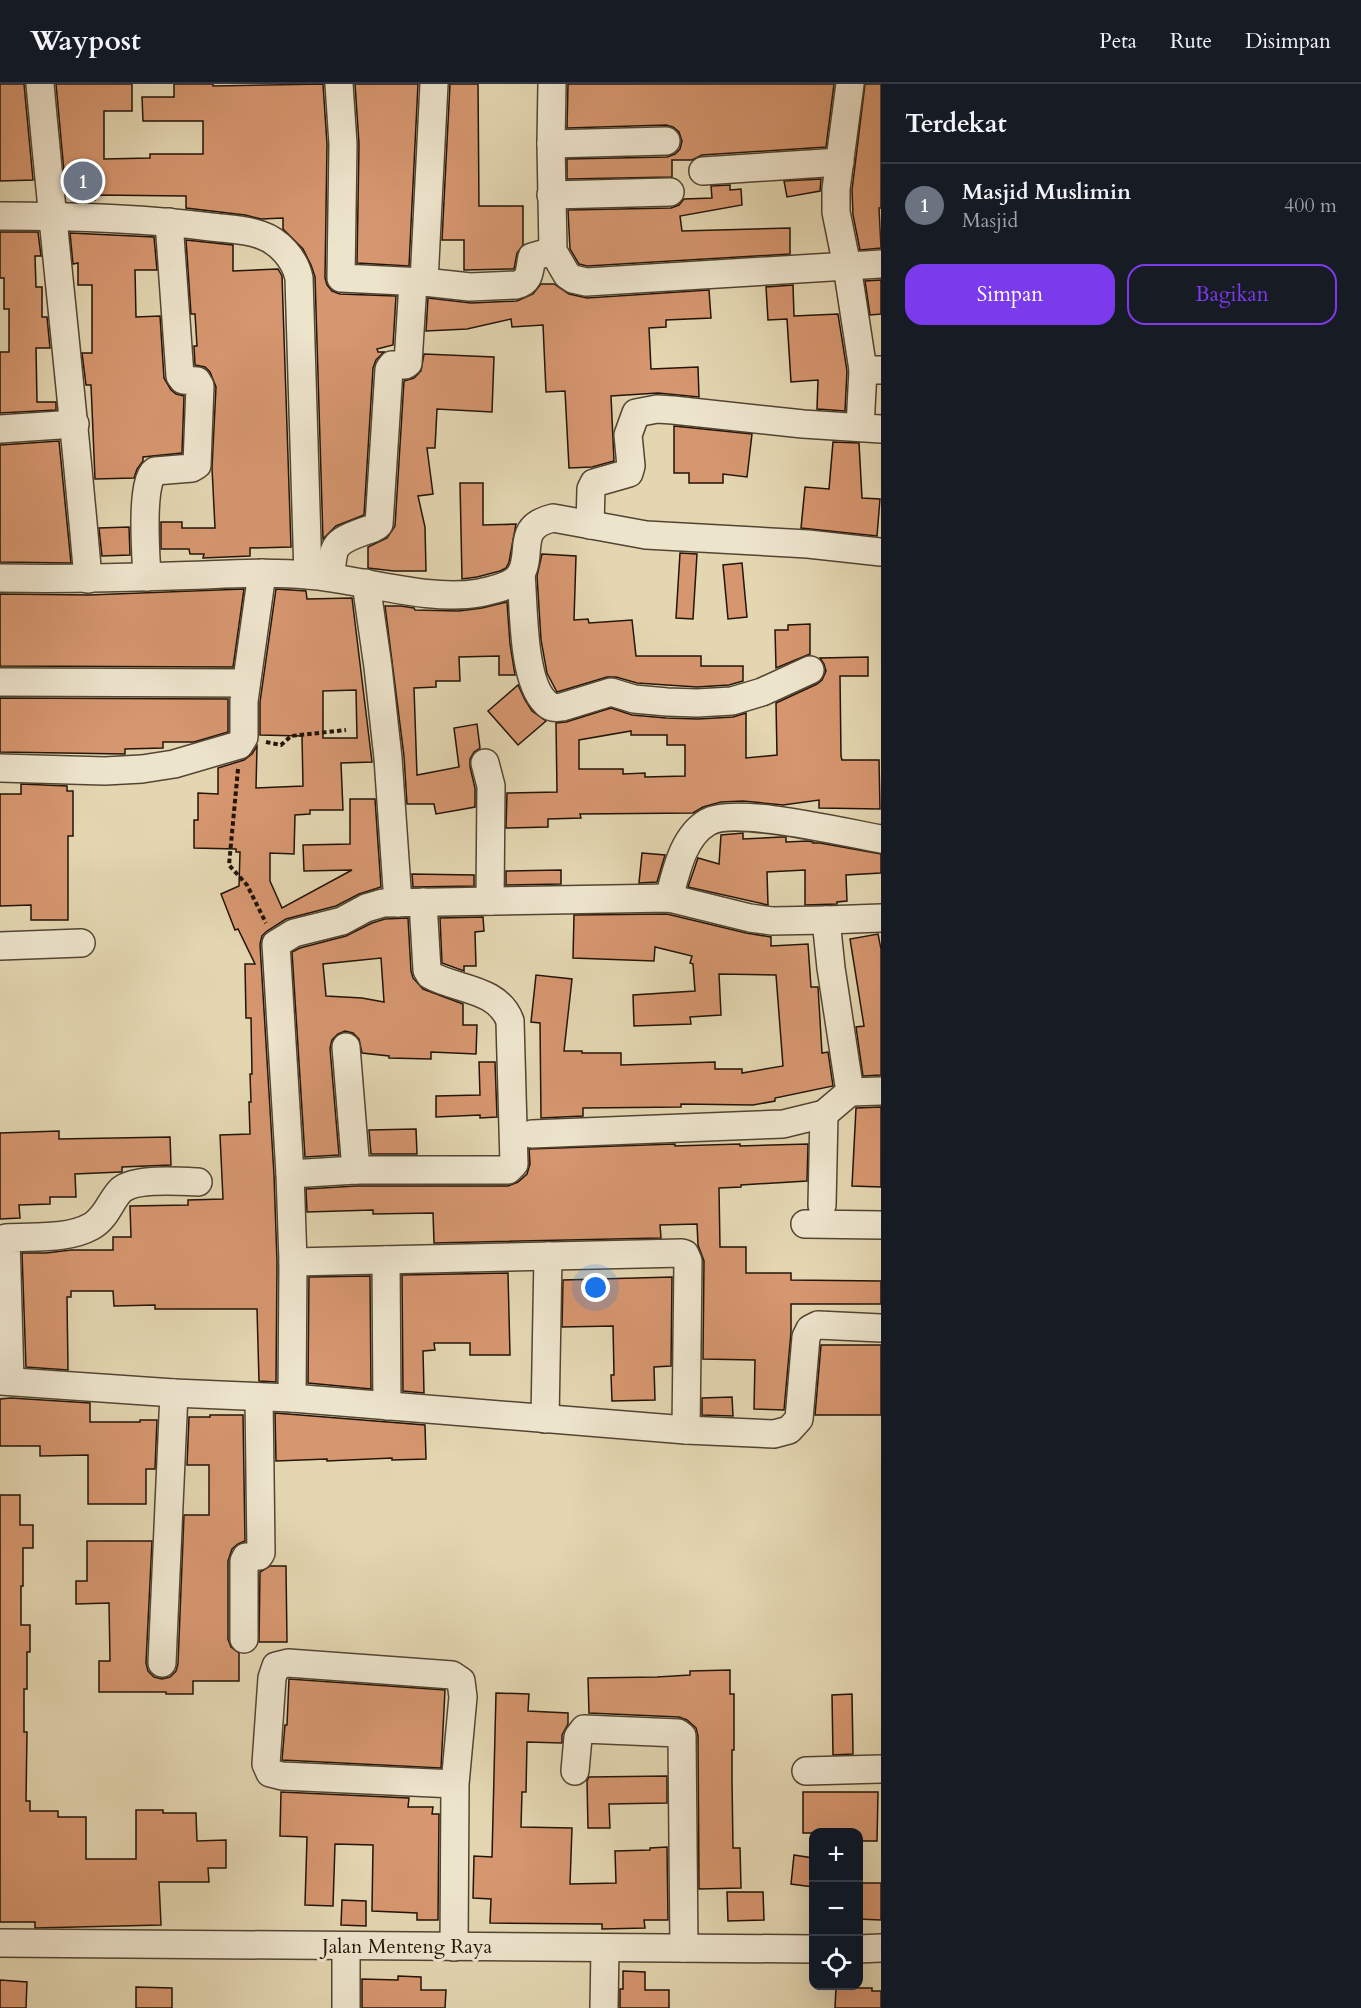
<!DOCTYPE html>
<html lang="id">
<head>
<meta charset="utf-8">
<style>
	body { margin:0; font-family:Cardo,serif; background:#20242c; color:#f1f3f6 }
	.controls { position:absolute; right:18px; bottom:18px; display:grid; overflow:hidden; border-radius:12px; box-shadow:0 6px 24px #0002 }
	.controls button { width:54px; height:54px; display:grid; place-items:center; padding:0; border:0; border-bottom:2px solid #363941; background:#171b24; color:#f1f3f6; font:30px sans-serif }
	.you { position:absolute; left:596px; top:1204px; width:21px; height:21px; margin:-15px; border:4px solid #fff; border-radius:50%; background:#1a73e8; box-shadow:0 0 0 9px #1a73e833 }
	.badge { display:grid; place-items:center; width:39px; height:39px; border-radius:50%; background:#7c3aed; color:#fff; font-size:20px; font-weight:700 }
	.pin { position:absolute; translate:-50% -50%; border:3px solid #fff; box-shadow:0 2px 6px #0006 }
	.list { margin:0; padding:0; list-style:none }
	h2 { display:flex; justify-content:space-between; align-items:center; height:78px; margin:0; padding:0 24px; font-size:26px }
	h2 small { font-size:20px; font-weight:400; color:#9ea1a6 }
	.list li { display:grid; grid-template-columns:39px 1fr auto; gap:18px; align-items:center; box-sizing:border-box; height:84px; padding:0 24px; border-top:2px solid #363941 }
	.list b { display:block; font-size:22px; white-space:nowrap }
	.list p { margin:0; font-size:20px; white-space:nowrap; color:#9ea1a6 }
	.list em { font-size:20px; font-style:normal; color:#9ea1a6 }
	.actions { display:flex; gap:12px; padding:18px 24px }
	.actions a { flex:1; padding:14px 0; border:2px solid #7c3aed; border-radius:18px; text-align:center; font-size:21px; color:#7c3aed }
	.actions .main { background:#7c3aed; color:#fff }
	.icon { flex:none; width:33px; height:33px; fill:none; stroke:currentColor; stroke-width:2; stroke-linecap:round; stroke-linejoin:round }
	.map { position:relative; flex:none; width:881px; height:1924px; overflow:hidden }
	header { display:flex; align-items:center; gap:36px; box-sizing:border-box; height:84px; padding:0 30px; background:#171b24; border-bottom:2px solid #363941 }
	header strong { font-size:28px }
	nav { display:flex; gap:33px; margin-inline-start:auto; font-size:21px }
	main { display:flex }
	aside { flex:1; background:#171b24 }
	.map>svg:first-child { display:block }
	.building { fill:#d6966f; stroke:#231508; stroke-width:1.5; fill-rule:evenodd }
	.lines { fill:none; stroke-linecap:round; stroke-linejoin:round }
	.minor-casing { stroke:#534532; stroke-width:30 }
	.path { stroke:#231508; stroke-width:4; stroke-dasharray:4.5 3; stroke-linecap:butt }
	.minor { stroke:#ede4cc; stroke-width:27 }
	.labels { text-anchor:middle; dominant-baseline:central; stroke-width:6; stroke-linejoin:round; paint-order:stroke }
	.street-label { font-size:20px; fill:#231508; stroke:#ede4cc }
</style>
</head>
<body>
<header>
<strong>Waypost</strong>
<nav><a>Peta</a><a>Rute</a><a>Disimpan</a></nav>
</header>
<main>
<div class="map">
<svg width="881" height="1924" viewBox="0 0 881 1924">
	<rect width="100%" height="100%" fill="#e3d6b1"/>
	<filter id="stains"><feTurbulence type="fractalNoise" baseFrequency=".00333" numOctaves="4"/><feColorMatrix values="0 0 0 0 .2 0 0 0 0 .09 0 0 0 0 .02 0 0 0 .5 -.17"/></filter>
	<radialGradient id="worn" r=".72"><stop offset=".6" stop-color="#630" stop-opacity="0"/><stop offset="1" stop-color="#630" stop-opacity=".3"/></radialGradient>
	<g class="building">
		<polygon points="0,0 24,0 33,96 0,97"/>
		<polygon points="56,0 132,0 132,27 104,27 104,75 150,74 150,70 203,70 203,37 143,37 142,13 174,13 174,0 213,0 213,2 323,0 327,60 325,194 327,201 332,207 340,210 396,212 393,261 377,265 378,268 384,268 376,276 373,284 364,431 336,442 323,455 315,193 311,181 303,165 283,145 283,134 261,135 245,131 186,124 186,112 97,111 95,116 66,109"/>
		<polygon points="355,0 418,0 409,182 357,179 359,60"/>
		<polygon points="450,0 478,0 479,122 523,122 523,161 517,169 514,185 464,186 464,156 442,156"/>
		<polygon points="568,0 834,0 826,63 702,71 692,76 672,76 672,93 567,95 567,75 667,73 675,70 680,65 682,57 679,48 673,43 666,41 567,44"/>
		<polygon points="865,0 881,0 881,124 879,124 881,164 860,166 853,131 852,106"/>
		<polygon points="821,95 820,107 787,113 784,97"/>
		<polygon points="730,101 730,106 741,105 742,121 680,132 682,147 790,144 790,170 587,182 579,180 570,165 568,126 671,124 679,121 684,115 712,114 711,102"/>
		<polygon points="0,148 38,148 41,172 35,172 36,203 42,203 42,233 47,233 50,264 36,264 37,318 56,318 56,326 0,329 0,268 9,268 9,225 4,225 4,194 0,194"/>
		<polygon points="70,149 154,153 157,186 135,186 136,233 160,232 164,294 171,306 176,310 184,312 182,369 143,373 143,377 137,385 134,394 95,395 91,301 86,301 82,269 92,269 92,201 78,201 78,179 73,180"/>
		<polygon points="186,156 233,161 233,187 278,185 282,192 291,463 250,464 250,472 203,474 204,470 190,470 189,465 161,465 161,438 182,438 182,444 215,444 212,384 216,303 210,288 205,283 195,281 194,262 197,262 195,230 191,230"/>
		<polygon points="881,196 881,230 870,231 865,197"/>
		<polygon points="541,200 554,200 569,210 587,214 709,206 711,234 666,236 666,243 649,244 651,285 698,283 699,313 658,309 611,312 614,377 592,383 569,384 565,307 546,308 543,241 512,243 511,235 467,245 426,247 428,214 471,219 517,217 533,210"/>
		<polygon points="793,201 794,232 838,230 847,287 845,327 817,325 818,296 791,298 787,235 768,236 766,203"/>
		<polygon points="424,270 494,273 492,328 437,325 435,364 427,364 433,410 418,412 425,443 426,487 394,487 368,484 368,463 387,454 395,442 404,297 414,294 421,287"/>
		<polygon points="674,342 752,350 747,393 723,390 723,399 689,399 689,389 674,389"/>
		<polygon points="59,357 71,479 0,478 0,361"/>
		<polygon points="833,358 859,359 862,414 880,415 877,452 801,444 805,403 829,405"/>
		<polygon points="460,399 483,399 483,441 516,440 509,478 506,484 500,487 477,493 462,495"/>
		<polygon points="129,443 130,471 102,472 99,444"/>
		<polygon points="680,469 697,470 693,535 676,534"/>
		<polygon points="542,470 576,472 574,536 588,535 589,539 632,536 636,572 701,572 701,582 743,582 743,597 729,601 697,603 637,599 616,593 607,593 557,608 547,589 541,556 537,492"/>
		<polygon points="742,479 747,533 728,535 723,481"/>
		<polygon points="244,505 233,583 0,582 0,510 89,511"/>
		<path d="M276,505l30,2 1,8 45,-1 20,164 -31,1 2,47h-33v4l-15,1 -1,39 -24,-1v28l12,27 70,-38 -48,1 -1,-26 47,-1v-45h25l6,88 -22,7 -23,12 -50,13 -19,12 -5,5 -2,8 14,231 3,87 -1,120 -17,-1 -2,-72h-102v-4l-41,1 -1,-15h-42v6h-4l1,73 -42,-3 -4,-114h24l25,-3h42v-13h18l-1,-31 58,-1v-5l35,-1 -3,-64 30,-1 -1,-32h2l-1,-28h2l-1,-56h-5l-1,-54h10l-17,-35 -3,1 -14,-36 18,-8 1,-34h-4v-3l-42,-1v-28h4v-27l20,1v-26l26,-8 8,-6 5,-8 -1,42 47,-2 -1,-50 -42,-1v-33zM356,606l1,48h-34v-47z"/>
		<polygon points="507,518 510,560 515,591 499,591 499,572 459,573 460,597 436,597 436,603 414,604 417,691 459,683 454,644 477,640 480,664 474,668 470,675 470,683 475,704 475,723 436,730 434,720 407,720 404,672 385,522 401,522 414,524 415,526 459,527 482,524"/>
		<polygon points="810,540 810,570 776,584 775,546 788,546 788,541"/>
		<path d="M868,573v19h-28l1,80 1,4h37l1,49 -61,-1v-8l-36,5 -40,-4 -22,1 -18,5 -10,6 -113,1 1,4 -33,1v8l-42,1 1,-35 50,-1 -1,-69 10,-1 45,-14 21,7 34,3 32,1 35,-2 13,-4v45l31,-3 -1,-52 41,-19 5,-4 4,-9 -2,-7 -4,-6zM631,647v4h36v10h18v31l-40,1v-4l-22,1v-5h-44v-29z"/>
		<polygon points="518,601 525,616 532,627 546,637 518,661 488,627"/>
		<polygon points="0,614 228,615 228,648 194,658 163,658 163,664 125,665 125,670 0,668"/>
		<polygon points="21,700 67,702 67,707 73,707 73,752 68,752 68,836 31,836 31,821 0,822 0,710 21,710"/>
		<polygon points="743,749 743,755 782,753 786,753 786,758 808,757 813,758 813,759 820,759 881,770 881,789 846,791 847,817 837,818 837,820 805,821 805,786 767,788 768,821 688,803 698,774 719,780 721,751"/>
		<polygon points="642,769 665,771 657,798 639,799"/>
		<polygon points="561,786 561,800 506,801 506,787"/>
		<polygon points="412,790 474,791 474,802 413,803"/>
		<polygon points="667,830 746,849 771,853 771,862 808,860 811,903 818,903 822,969 828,968 833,1002 775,1014 775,1017 753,1021 681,1020 681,1023 583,1024 583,1032 541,1034 540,939 531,938 536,891 572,895 564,967 582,967 582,969 621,969 621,981 715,978 715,985 742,985 742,989 783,982 776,891 719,890 721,931 690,933 691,940 634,942 633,911 695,907 693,880 690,879 692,872 655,863 654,877 573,874 574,831"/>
		<polygon points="483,833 484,847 475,848 476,882 464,882 464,887 442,879 440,834"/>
		<path d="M408,834l3,53 2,7 10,11 40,15v21h14l-1,29 -45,-2v7l-42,-1v-2l-27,-3 -3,-14 -6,-6 -8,-2 -7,3 -6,6 -2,8 9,107 -34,2 -13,-205 8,-4 46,-12 26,-13 13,-4zM381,874l3,44 -22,-4 -36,-2 -3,-32z"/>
		<polygon points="878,850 881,865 881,991 863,992 856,943 864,942 850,855"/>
		<polygon points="479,978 495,978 497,1033 480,1034 480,1031 436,1033 436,1012 480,1011"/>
		<polygon points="881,1023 881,1103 852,1102 856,1024"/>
		<polygon points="416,1045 417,1070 371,1070 369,1046"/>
		<polygon points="59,1047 59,1055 170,1053 171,1081 122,1083 122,1088 120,1088 75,1090 76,1113 50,1113 50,1120 19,1121 20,1134 0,1135 0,1049"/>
		<polygon points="675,1060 675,1062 740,1060 740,1062 808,1060 807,1097 741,1101 741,1103 719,1104 720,1163 746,1163 746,1189 791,1189 791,1196 881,1197 881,1220 791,1220 791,1248 784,1326 754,1325 755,1276 703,1275 704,1177 698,1161 697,1140 660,1141 661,1154 434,1159 433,1129 373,1130 373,1126 307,1128 306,1105 356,1102 508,1102 518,1098 527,1090 530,1080 529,1065"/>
		<polygon points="508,1189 510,1271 470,1271 470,1259 434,1259 435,1266 423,1267 424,1309 403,1307 402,1191"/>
		<polygon points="370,1192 371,1305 308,1299 309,1193"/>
		<polygon points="672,1193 671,1282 654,1283 655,1316 612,1317 611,1291 614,1291 613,1242 562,1243 563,1196"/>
		<polygon points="821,1261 881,1261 881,1331 815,1331"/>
		<polygon points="732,1313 733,1332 702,1331 702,1314"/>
		<polygon points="11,1314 90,1319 90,1338 140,1338 140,1336 157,1336 155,1385 146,1385 146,1420 88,1420 88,1371 40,1372 40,1362 0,1362 0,1315"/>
		<polygon points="275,1329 425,1341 426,1375 392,1376 392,1374 327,1377 327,1375 276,1377"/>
		<polygon points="210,1331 243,1331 245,1457 238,1460 232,1465 228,1477 228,1555 231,1563 239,1569 239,1597 193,1597 193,1610 166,1610 166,1608 99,1608 99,1577 110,1577 109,1519 76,1520 76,1497 87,1497 87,1457 152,1457 146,1579 148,1587 154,1593 162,1595 170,1593 176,1587 178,1580 184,1431 209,1431 209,1381 187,1381 189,1333 210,1333"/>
		<polygon points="0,1411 20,1411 20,1441 33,1441 33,1464 23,1464 23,1502 21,1502 21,1541 30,1541 30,1568 27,1568 27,1605 24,1605 24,1648 27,1648 26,1717 30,1717 30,1727 58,1727 58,1733 86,1733 86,1775 136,1775 136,1726 163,1726 163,1729 196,1729 197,1757 226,1756 226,1784 208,1784 209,1798 159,1798 161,1841 35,1844 35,1838 0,1838"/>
		<polygon points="270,1482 286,1482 287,1558 259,1558 260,1488"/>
		<polygon points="730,1586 730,1610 734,1610 734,1666 732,1666 732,1696 733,1764 740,1764 741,1804 699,1805 698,1652 696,1644 687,1636 679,1633 589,1629 588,1594 657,1593 690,1591 690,1587"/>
		<polygon points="289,1595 445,1606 441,1684 282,1676 285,1641 287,1641"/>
		<polygon points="496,1609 529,1610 528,1627 568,1629 568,1640 562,1651 562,1659 527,1658 526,1708 522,1708 521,1743 572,1744 570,1800 616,1799 615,1767 650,1766 650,1764 667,1763 668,1836 644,1836 645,1844 602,1845 602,1840 490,1839 491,1815 473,1814 474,1772 492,1773"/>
		<polygon points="852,1610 853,1670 833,1671 832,1611"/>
		<polygon points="667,1692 667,1719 609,1720 610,1744 588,1744 587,1697 589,1693"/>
		<polygon points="281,1708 409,1714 408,1723 433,1723 432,1730 439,1730 438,1836 417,1836 417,1829 372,1827 373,1761 335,1760 333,1822 305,1821 307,1753 280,1752"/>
		<polygon points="803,1708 878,1708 877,1757 858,1757 858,1749 803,1749"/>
		<polygon points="794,1771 813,1774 813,1803 791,1800"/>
		<polygon points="858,1799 881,1799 881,1836 858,1835"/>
		<polygon points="727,1808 763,1808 764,1836 728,1837"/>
		<polygon points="342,1816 366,1817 366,1842 341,1841"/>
		<polygon points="623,1887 645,1888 645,1906 669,1906 669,1924 620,1924 620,1905 623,1905"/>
		<polygon points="398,1892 421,1893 421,1906 446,1906 445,1924 362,1924 362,1895 398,1896"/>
		<polygon points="0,1896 27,1898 26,1924 0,1924"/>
		<polygon points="136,1903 172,1904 172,1924 136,1924"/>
		<polygon points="836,1904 872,1904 872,1907 881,1907 881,1924 835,1924"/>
	</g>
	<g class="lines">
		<g class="minor-casing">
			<g id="minor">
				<path d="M40,0c15,165 34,330 48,495"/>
				<path d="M339,0l4,60 -2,134 83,4 46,5 46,-2c15,-3 13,-15 16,-28l21,-6"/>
				<polyline points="552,0 551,60 553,167 567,191 573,195 586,198 881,180"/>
				<polyline points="850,0 836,105 836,128 847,182 863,286 881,286"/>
				<polyline points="551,60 666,57"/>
				<polyline points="703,87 840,78"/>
				<polyline points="551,111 670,108"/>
				<path d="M0,132c70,0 141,2 211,11 16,2 35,2 50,8 18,6 34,24 38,43l9,297"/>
				<polyline points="424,198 434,0"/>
				<polyline points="860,343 863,286"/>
				<polyline points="0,345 75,340"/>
				<polyline points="590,441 591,405 594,399 629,389 631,382 628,351 636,329 657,325 673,326 803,340 881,345"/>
				<path d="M521,490c3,32 1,106 24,128 5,6 10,6 17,5l49,-15 23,7 33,3 30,1 35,-2 30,-9 48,-22"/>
				<path d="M147,493c-1,-20 -7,-96 8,-106l37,-3 5,-3 3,-79 -3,-5 -14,-1 -3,-4 -11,-154"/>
				<path d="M331,493c2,-30 1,-34 31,-45 7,-3 13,-3 17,-8l10,-155 3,-4h13l3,-2 5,-80"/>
				<path d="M0,494c58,1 115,0 172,-2 46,-1 91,-5 136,-1 53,4 120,27 171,18 13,-3 33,-6 41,-18 14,-21 -6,-48 33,-57l93,17 162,9 73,8"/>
				<polyline points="366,499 378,583 388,674 398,819"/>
				<polyline points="0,598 246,599"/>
				<polyline points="485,679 491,702 490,817"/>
				<polyline points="0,684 105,687 142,685 174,680 239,661 244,653 244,617 262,489"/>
				<path d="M669,814c7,-26 14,-62 39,-76 27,-16 138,11 173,17"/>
				<polyline points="0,862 81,859"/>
				<polyline points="346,963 356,1086"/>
				<polyline points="850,1008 881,1007"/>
				<polyline points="532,1050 783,1040 824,1030 850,1008 831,884 826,836 881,834"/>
				<path d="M290,1090l66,-4h152l6,-6 -4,-143c-12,-33 -53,-31 -80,-46l-3,-5 -4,-68"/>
				<polyline points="822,1121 824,1030"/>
				<polyline points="805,1140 881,1141"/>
				<polyline points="386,1176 387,1322"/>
				<polyline points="293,1178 682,1169 685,1170 688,1177 686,1346"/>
				<polyline points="0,1297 174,1309 292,1314 686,1346 774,1350 789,1346 799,1335 806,1253 810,1245 818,1241 881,1244"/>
				<path d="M10,1297l-4,-143c28,-2 61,2 86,-12 15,-9 18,-25 29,-36 14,-12 59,-9 77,-8"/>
				<polyline points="292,1314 293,1178 290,1090 276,860 294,849 342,837 366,824 383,819 669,814 750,834 772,837 826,836"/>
				<polyline points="545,1335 548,1172"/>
				<polyline points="244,1555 244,1477 246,1473 259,1472 261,1469 259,1313"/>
				<polyline points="162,1579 174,1309"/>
				<polyline points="575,1687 578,1653 584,1645 678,1649 682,1652 684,1864"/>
				<polyline points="806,1687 881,1685"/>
				<polyline points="0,1859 814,1865"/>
				<polyline points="346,1862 346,1924"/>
				<polyline points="454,1863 455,1700 463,1613 461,1597 452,1591 288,1579 276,1582 272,1594 266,1680 270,1689 282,1692 455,1700"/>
				<polyline points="858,1865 881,1864"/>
				<polyline points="604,1924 605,1864"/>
			</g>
		</g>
		<g class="path">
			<polyline points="266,658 281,661 291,652 346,646"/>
			<polyline points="238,685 229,781 247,801 266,839"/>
		</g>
		<use href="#minor" class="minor"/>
	</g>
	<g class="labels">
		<g class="street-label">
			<text x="407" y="1862">Jalan Menteng Raya</text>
		</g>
	</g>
	<rect width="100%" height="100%" filter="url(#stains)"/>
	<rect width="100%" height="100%" fill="url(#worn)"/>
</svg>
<div class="controls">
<button>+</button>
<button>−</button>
<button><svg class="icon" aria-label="locate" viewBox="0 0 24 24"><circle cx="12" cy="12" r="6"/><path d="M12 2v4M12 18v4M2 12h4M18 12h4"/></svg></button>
</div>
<div class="you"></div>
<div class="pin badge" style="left:83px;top:97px;background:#6b7280">1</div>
</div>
<aside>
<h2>Terdekat<small></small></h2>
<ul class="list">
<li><span class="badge" style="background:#6b7280">1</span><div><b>Masjid Muslimin</b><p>Masjid</p></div><em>400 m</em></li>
</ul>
<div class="actions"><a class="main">Simpan</a><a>Bagikan</a></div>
</aside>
</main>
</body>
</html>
